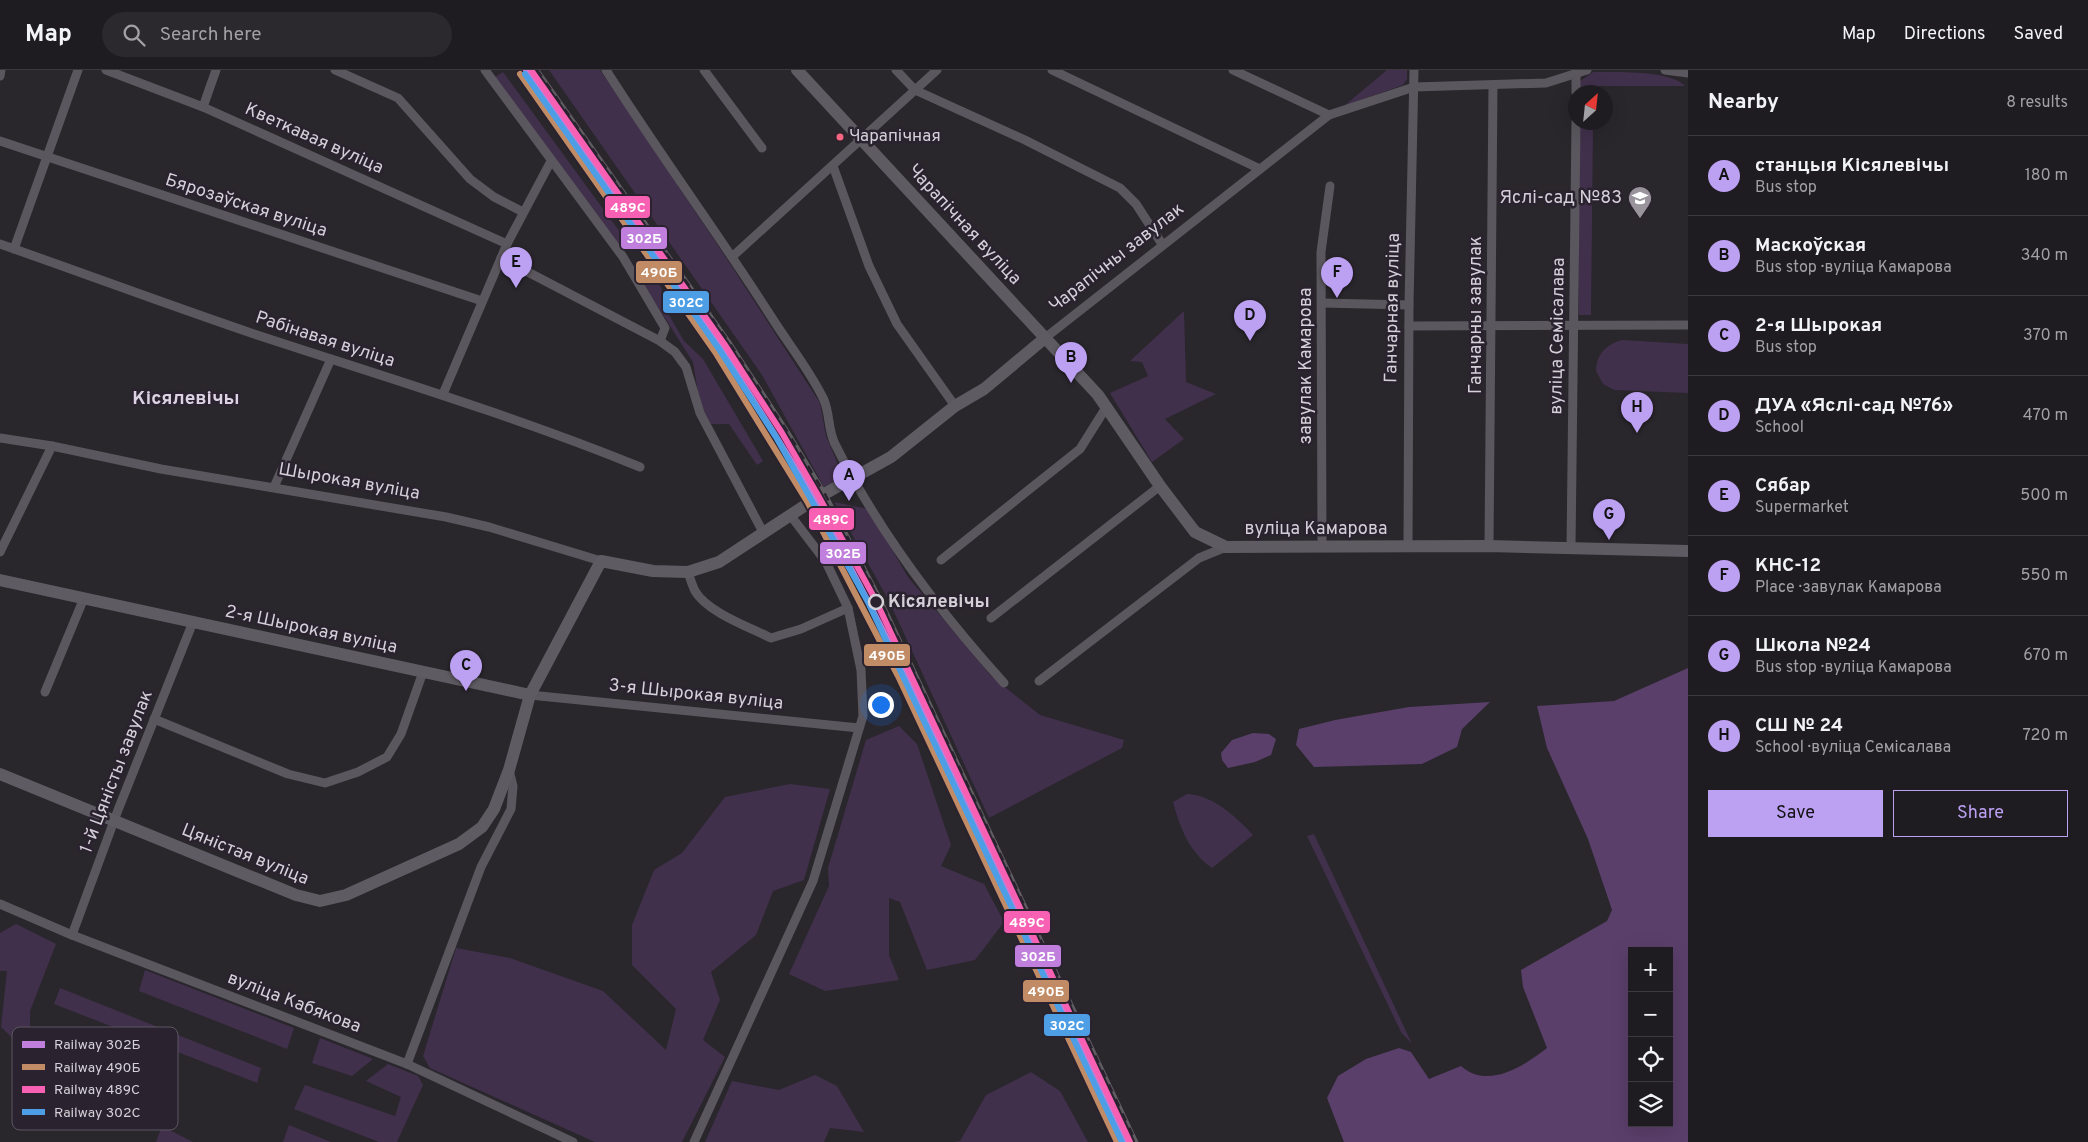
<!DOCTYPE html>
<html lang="en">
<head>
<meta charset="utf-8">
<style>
	body { margin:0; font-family:Overpass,sans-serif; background:#2c292e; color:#f1f3f6 }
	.controls { position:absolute; right:15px; bottom:15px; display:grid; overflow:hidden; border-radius:0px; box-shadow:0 5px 20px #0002 }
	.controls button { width:45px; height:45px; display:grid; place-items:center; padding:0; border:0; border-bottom:1px solid #3c3a3f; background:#1f1c21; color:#f1f3f6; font:25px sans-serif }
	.compass { position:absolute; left:1568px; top:15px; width:45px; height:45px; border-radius:50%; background:#1f1c21; box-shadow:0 5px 20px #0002; rotate:27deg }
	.you { position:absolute; left:880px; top:634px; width:18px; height:18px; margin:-12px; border:4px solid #fff; border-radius:50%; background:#1a73e8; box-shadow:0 0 0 8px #1a73e833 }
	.badge { display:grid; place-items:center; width:32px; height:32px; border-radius:50%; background:#bca0f2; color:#111; font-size:16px; font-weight:700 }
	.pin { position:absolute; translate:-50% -41px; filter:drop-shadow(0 1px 2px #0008) }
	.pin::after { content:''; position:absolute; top:26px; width:18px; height:15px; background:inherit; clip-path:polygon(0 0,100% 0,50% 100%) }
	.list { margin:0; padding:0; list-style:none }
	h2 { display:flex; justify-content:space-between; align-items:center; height:65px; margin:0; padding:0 20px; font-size:21px }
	h2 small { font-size:16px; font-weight:400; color:#a1a1a5 }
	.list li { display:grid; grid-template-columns:32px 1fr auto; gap:15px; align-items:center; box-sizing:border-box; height:80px; padding:0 20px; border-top:1px solid #3c3a3f }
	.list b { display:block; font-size:19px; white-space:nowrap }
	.list p { margin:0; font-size:16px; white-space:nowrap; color:#a1a1a5 }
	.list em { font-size:16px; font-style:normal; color:#a1a1a5 }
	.actions { display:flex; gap:10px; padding:15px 20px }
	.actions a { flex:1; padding:11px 0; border:1px solid #bca0f2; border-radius:0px; text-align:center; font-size:18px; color:#bca0f2 }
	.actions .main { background:#bca0f2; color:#111 }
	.icon { flex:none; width:28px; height:28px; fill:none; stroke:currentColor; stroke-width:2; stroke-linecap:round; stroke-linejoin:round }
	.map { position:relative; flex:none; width:1688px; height:1072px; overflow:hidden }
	header { display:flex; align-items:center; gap:30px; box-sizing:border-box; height:70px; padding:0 25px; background:#1f1c21; border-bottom:1px solid #3c3a3f }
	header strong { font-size:24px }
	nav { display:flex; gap:28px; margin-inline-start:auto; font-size:18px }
	.search { width:350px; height:45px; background:#2c292e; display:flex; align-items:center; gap:12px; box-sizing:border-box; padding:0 18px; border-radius:28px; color:#a1a1a5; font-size:19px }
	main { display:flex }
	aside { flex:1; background:#1f1c21 }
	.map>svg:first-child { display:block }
	.green { fill:#41304b }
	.water { fill:#5a3f6a; fill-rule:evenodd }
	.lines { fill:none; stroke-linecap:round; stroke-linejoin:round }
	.street { stroke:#5b575e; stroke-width:9 }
	.secondary { stroke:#5f5b63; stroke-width:12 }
	.rail-casing { stroke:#5f5c62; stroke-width:4.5 }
	.rail { stroke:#2a232f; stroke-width:2.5; stroke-dasharray:8; stroke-linecap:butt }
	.rail-1-casing { stroke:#2a232f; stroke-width:10 }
	.rail-2-casing { stroke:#2a232f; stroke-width:10 }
	.rail-3-casing { stroke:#2a232f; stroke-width:10 }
	.rail-4-casing { stroke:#2a232f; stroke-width:10 }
	.rail-1 { stroke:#c07fdc; stroke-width:6 }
	.rail-2 { stroke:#c18c65; stroke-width:6 }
	.rail-3 { stroke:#f860b3; stroke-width:6 }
	.rail-4 { stroke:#4d9ee5; stroke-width:6 }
	.bus-dot { fill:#fa6682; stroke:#2a232f; stroke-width:2 }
	.stop-dot { fill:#2a232f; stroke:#d5d0d8; stroke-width:2.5 }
	.labels { text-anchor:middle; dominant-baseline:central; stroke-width:5; stroke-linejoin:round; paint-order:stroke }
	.bus-label { font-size:17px; fill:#d5d0d8; stroke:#2a232f; text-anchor:start }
	.street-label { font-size:18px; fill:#d5d0d8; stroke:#2a232f }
	.poi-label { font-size:18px; fill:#d5d0d8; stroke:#2a232f; text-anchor:end }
	.stop-label { font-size:18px; font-weight:bold; fill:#d5d0d8; stroke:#2a232f; text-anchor:start }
	.neighbourhood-label { font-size:19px; font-weight:bold; fill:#dcd2e3; stroke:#2a232f }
	.key { fill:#2a232f; stroke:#5d5762; stroke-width:1 }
	.key-label { font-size:14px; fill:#d5d0d8 }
	.line-badge { stroke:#2a232f; stroke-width:2 }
	.badge-label { font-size:14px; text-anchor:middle; font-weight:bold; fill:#fff }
</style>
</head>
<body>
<header>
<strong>Map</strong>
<div class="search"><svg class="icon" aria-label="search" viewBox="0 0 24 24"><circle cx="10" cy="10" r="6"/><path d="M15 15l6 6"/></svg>Search here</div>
<nav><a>Map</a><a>Directions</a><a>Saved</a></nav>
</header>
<main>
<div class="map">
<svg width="1688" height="1072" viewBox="0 0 1688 1072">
	<rect width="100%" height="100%" fill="#29262c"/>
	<g class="green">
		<polygon points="549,0 600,0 725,186 820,333 826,366 843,406 824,417 762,305"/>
		<polygon points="1387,0 1407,0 1407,9 1403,15 1344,36"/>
		<polygon points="503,2 628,173 621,179 495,7"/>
		<path d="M1593,2c23,0 78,-2 92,14h-91v6h-15l1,-11z"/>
		<polygon points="1579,53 1593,53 1591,245 1579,245"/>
		<polygon points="647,199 662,219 661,231 684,271 703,289 763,391 757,395 729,354 711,354 700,334 693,292 637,204"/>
		<polygon points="1184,241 1186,312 1216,324 1165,349 1184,369 1152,392 1110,323 1148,306 1142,292 1130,291"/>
		<path d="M1622,270l66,4v49l-74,-3 -11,-6 -7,-13c0,-17 11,-27 26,-31z"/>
		<polygon points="834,432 868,439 908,507 991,606 1040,645 1124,670 1122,678 989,748 889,531"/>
		<polygon points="899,656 917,674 951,775 941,796 984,814 1004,852 975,890 927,900 900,832 889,828 889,885 899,910 825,921 789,904 829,816 828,798 866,670"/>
		<polygon points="790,714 830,719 804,810 773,821 756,865 711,902 720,930 703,970 725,987 682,1072 595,1072 430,998 423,986 456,878 510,888 603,921 666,980 676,939 632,895 632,855 654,800 682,783 725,727"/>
		<path d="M1187,724c26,1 48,22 66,41l-41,33c-23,-16 -32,-40 -39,-66z"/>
		<polygon points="1314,764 1412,974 1401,962 1307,766"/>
		<polygon points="16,854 56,874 30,941 30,985 1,957 7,901 0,901 0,863"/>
		<polygon points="145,900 294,958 287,979 139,921"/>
		<polygon points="60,918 261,998 257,1013 54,934"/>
		<polygon points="320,968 373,989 352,1006 312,993"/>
		<polygon points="388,994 418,1006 423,1015 397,1072 379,1072 294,1039 305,1015 395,1046 401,1027 366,1011"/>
		<polygon points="1031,1002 1060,1021 1088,1072 953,1072 960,1071 986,1025"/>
		<polygon points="815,1005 837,1016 864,1062 830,1058 824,1072 705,1072 732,1011 779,1020"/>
		<polygon points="289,1055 331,1072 283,1072"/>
		<polygon points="162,1056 193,1072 156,1072"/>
	</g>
	<g class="water">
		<path d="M1688,598v474h-344l-17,-44 11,-22 28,-17 33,-11 12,4 18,27 32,-13c26,24 63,0 86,-18l-24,-61 -2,-17 86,-49 5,-11 -24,-71 -41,-91 -10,-42 77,-5zM1632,881h37v172h-37z"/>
		<polygon points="1490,632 1462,659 1457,677 1422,694 1314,697 1296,675 1299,659 1335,650 1409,637"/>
		<polygon points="1253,663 1269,664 1276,669 1271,685 1255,692 1228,698 1222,690 1221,683 1232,670"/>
	</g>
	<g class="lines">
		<g class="street">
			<polyline points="106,0 203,37 507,174"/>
			<polyline points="335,0 398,28 470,109 494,127 523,142"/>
			<polyline points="485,0 623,187 665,258 660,271"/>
			<path d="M606,0c54,85 114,166 168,251 16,25 38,53 50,79 6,14 4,31 11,44 44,89 104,167 169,239"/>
			<polyline points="704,0 762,78"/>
			<polyline points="896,0 915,20 1025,70 1120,118 1136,134 1162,174"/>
			<polyline points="1052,0 1260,99"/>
			<polyline points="1233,0 1329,45"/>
			<polyline points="1665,0 1688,3"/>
			<polyline points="0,6 1,0"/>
			<polyline points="1576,22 1576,0"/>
			<polyline points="203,37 216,0"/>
			<polyline points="0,71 482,231"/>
			<polyline points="833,96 869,196 897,254 955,336"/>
			<path d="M0,174c86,30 171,62 257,91 128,42 258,81 383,132"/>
			<polyline points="14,179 78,0"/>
			<polyline points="733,186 937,0"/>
			<polyline points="501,188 660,271 675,282 686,297 700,343 764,464"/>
			<polyline points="1322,233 1409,235"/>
			<polyline points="1409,256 1688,255"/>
			<polyline points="1045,268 1329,45 1414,17 1546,13 1587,0"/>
			<polyline points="443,324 507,174 551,91"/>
			<polyline points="0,368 52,376 161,399 446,447 489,457 601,491"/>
			<polyline points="274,417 331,289"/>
			<polyline points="1322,475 1321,182 1330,116"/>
			<polyline points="1408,476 1409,235 1414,0"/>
			<polyline points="1489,476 1493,15"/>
			<polyline points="1571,479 1576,52"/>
			<polyline points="0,482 52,376"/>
			<polyline points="941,490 1080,379 1107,336"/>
			<path d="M688,502c2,6 4,13 7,19 12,21 54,36 76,47l30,-9 47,-21"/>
			<polyline points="991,548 1160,416"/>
			<polyline points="1039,611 1199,488 1226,477"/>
			<polyline points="45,622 84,528"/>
			<polyline points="530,625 859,658"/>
			<polyline points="154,649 288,704 325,713 358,702 387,687 401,664 423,602"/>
			<polyline points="0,834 72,865 407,994 573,1072"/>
			<polyline points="72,865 118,740 193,552"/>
			<polyline points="407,994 481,797 511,739 513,716 509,700"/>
			<polyline points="694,1072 813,811 863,646 861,600 848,538 826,492 791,446"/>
		</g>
		<g class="secondary">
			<polyline points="797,0 1098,325 1160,416 1195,462 1226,477 1489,476 1688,481"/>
			<polyline points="0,510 530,625"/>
			<polyline points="0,704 296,825 320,831 346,825 459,774 482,757 494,739 509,700 530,625 601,491 653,501 688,502 719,492 815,429 891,387 955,336 984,319 1045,268"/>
		</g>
		<g class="rail-casing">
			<polyline id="rail" points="537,0 729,272 787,361 825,424 879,527 1136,1072"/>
		</g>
		<use href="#rail" class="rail"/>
		<g class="rail-1-casing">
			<polyline id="rail-1" points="526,0 721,278 815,429 905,603 1125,1072"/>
		</g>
		<g class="rail-2-casing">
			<polyline id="rail-2" points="520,4 715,282 808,433 898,606 1117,1072"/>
		</g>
		<g class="rail-3-casing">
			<polyline id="rail-3" points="531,0 725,275 782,363 819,427 875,529 1130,1072"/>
		</g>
		<g class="rail-4-casing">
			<polyline id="rail-4" points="525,4 719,279 776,367 812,431 868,532 1122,1072"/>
		</g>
		<use href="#rail-1" class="rail-1"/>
		<use href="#rail-2" class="rail-2"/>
		<use href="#rail-3" class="rail-3"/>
		<use href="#rail-4" class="rail-4"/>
	</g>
	<defs>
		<g id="school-pin" transform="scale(1.25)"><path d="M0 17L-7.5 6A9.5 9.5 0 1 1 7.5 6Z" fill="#99949c" stroke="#2a232f"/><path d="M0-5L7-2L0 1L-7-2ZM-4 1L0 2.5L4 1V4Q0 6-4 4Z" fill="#fff"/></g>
	</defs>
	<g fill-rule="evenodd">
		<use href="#school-pin" x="1640" y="128"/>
	</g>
	<circle class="bus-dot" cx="840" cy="67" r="4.5"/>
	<circle class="stop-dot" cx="876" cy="532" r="7"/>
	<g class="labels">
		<g class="bus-label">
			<text x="849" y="67">Чарапічная</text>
		</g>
		<g class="street-label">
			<text transform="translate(314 69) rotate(24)">Кветкавая вуліца</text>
			<text transform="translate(246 136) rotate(18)">Бярозаўская вуліца</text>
			<text transform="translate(964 155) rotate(47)">Чарапічная вуліца</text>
			<text transform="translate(1117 188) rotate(-38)">Чарапічны завулак</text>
			<text transform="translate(1393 238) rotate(-89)">Ганчарная вуліца</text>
			<text transform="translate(1476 245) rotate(-90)">Ганчарны завулак</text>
			<text transform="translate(1558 266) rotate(-89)">вуліца Семісалава</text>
			<text transform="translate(325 270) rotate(18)">Рабінавая вуліца</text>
			<text transform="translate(1306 296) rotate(-90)">завулак Камарова</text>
			<text transform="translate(349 412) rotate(10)">Шырокая вуліца</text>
			<text x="1316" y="459">вуліца Камарова</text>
			<text transform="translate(311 560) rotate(12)">2-я Шырокая вуліца</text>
			<text transform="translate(696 625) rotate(6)">3-я Шырокая вуліца</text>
			<text transform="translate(117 702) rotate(-69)">1-й Цяністы завулак</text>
			<text transform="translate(245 785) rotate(22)">Цяністая вуліца</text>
			<text transform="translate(294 933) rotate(21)">вуліца Кабякова</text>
		</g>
		<g class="poi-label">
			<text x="1622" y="128">Яслі-сад №83</text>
		</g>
		<g class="stop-label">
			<text x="888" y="532">Кісялевічы</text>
		</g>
		<g class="neighbourhood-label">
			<text x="186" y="329">Кісялевічы</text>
		</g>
	</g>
	<rect x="12" y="957" width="166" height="103" rx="8" class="key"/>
	<rect x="22" y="971" width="23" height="7" fill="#c07fdc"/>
	<rect x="22" y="994" width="23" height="6" fill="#c18c65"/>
	<rect x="22" y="1016" width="23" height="7" fill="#f860b3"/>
	<rect x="22" y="1039" width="23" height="6" fill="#4d9ee5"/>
	<g class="key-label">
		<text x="54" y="979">Railway 302Б</text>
		<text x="54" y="1002">Railway 490Б</text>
		<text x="54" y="1024">Railway 489С</text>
		<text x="54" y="1047">Railway 302С</text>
	</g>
	<g class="line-badge">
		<rect x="604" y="125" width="47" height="24" rx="5" fill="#f860b3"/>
		<rect x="620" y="156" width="48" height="24" rx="5" fill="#c07fdc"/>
		<rect x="635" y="190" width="48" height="24" rx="5" fill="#c18c65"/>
		<rect x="662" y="220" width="48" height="24" rx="5" fill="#4d9ee5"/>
		<rect x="808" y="437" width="47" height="24" rx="5" fill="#f860b3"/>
		<rect x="819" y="471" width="48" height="24" rx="5" fill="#c07fdc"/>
		<rect x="863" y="573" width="48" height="24" rx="5" fill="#c18c65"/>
		<rect x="1003" y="840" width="48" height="24" rx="5" fill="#f860b3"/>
		<rect x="1014" y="874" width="48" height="24" rx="5" fill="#c07fdc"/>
		<rect x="1022" y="909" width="48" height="24" rx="5" fill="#c18c65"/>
		<rect x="1043" y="943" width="48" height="24" rx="5" fill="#4d9ee5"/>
	</g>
	<g class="badge-label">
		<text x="628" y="142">489С</text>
		<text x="644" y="173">302Б</text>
		<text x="659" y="207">490Б</text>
		<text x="686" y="237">302С</text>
		<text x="831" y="454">489С</text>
		<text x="843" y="488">302Б</text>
		<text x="887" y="590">490Б</text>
		<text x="1027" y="857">489С</text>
		<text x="1038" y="891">302Б</text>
		<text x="1046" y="926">490Б</text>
		<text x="1067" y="960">302С</text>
	</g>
</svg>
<div class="controls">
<button>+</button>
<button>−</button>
<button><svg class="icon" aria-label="locate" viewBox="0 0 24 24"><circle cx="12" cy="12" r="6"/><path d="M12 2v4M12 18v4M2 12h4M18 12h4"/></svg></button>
<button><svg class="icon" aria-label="layers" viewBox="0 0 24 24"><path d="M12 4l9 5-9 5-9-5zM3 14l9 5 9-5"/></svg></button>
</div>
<svg class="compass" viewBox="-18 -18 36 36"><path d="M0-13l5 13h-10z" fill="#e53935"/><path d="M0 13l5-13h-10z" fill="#a1a1a5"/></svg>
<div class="you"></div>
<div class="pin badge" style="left:849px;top:431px">A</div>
<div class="pin badge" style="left:1071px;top:313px">B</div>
<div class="pin badge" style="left:466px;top:621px">C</div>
<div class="pin badge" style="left:1250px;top:271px">D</div>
<div class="pin badge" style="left:516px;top:218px">E</div>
<div class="pin badge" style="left:1337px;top:228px">F</div>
<div class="pin badge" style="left:1609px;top:470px">G</div>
<div class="pin badge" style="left:1637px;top:363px">H</div>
</div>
<aside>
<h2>Nearby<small>8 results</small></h2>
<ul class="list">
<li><span class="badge">A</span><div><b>станцыя Кісялевічы</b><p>Bus stop</p></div><em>180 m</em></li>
<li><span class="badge">B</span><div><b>Маскоўская</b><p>Bus stop · вуліца Камарова</p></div><em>340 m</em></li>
<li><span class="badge">C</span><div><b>2-я Шырокая</b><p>Bus stop</p></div><em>370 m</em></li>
<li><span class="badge">D</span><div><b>ДУА «Яслі-сад №76»</b><p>School</p></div><em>470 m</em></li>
<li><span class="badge">E</span><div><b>Сябар</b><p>Supermarket</p></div><em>500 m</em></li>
<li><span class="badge">F</span><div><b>КНС-12</b><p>Place · завулак Камарова</p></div><em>550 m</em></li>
<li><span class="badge">G</span><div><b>Школа №24</b><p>Bus stop · вуліца Камарова</p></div><em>670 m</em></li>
<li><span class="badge">H</span><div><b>СШ № 24</b><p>School · вуліца Семісалава</p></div><em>720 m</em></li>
</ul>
<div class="actions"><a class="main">Save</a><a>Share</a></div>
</aside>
</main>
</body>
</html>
